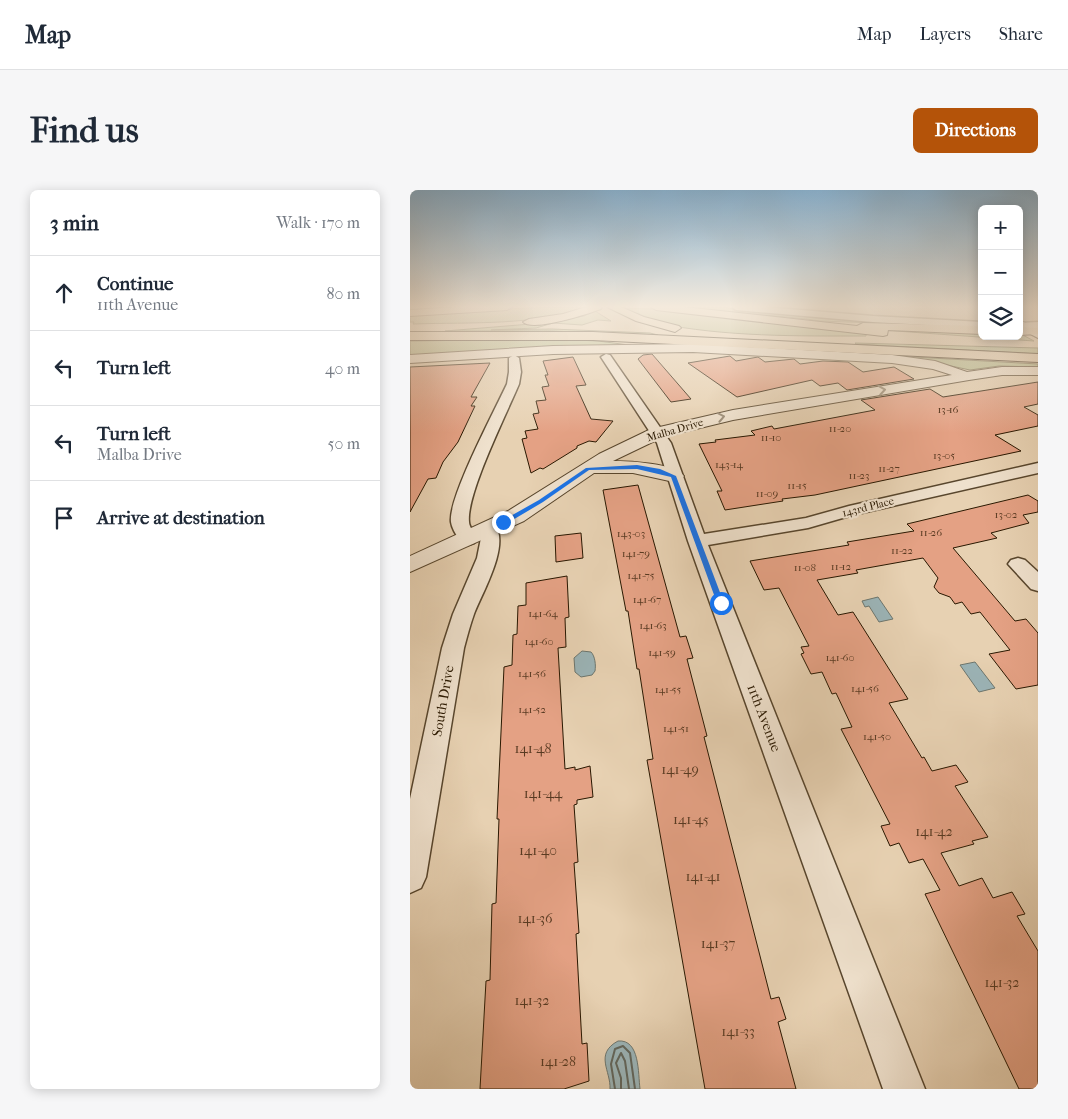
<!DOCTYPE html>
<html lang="en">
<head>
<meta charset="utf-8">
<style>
	body { margin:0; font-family:"IM FELL French Canon",serif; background:#f6f6f7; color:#1f2937 }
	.controls { position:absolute; right:15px; top:15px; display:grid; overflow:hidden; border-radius:8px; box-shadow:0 2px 12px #0003 }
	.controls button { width:45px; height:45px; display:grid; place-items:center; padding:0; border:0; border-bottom:1px solid #e0e1e3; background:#fff; color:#1f2937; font:25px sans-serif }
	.stop { position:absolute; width:15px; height:15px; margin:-11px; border:4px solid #1a73e8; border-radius:50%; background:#fff }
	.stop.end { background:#1a73e8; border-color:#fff; box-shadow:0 1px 5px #0008 }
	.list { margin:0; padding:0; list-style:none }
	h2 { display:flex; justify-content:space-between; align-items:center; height:65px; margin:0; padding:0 20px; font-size:21px }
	h2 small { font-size:16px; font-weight:400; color:#747a83 }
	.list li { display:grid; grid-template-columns:32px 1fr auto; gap:15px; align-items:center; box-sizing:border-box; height:75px; padding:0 20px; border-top:1px solid #e0e1e3 }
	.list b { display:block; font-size:19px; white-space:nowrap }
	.list p { margin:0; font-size:16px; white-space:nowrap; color:#747a83 }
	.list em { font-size:16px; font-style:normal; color:#747a83 }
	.icon { flex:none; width:28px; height:28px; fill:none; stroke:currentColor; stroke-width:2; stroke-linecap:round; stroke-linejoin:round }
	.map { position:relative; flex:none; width:628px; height:899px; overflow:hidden; border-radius:8px }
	header { display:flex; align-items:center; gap:30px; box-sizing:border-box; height:70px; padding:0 25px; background:#fff; border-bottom:1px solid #e0e1e3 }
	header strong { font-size:24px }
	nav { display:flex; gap:28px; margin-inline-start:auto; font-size:18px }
	.intro { display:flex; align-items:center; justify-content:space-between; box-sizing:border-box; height:120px; padding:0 30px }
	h1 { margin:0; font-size:35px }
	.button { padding:12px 22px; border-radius:8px; background:#b45309; color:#fff; font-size:18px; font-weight:700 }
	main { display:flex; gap:30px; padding:0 30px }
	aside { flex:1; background:#fff; border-radius:8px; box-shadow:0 2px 12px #0003 }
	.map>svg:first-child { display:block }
	.green { fill:#b6bc8c; stroke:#706a46 }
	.water { fill:#9bb4b7; stroke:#6d766e }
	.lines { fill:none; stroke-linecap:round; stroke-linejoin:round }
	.shore { stroke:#62665c; stroke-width:2 }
	.building { fill:#e4a184; stroke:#291801 }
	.minor-casing { stroke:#58462d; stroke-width:3 }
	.tertiary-casing { stroke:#58462d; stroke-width:2 }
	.secondary-casing { stroke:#291801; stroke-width:2 }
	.motorway-casing { stroke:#291801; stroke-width:2 }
	.minor { fill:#efe1cd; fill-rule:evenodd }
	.tertiary { fill:#efe1cd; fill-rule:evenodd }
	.secondary { fill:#efe1cd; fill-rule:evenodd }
	.motorway { fill:#e7d1b2; fill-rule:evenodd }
	.oneway { stroke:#968771 }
	.route { fill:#1a73e8 }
	.labels { text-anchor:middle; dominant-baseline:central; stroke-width:4.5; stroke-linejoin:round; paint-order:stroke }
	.number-label { font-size:11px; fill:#583a22 }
	.far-street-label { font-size:11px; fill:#291801; stroke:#efe1cd }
	.street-label { font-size:14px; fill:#291801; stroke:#efe1cd }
	.near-number-label { font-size:14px; fill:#583a22 }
</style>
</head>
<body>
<header>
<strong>Map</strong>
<nav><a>Map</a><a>Layers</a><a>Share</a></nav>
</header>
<div class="intro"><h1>Find us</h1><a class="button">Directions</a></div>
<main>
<aside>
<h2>3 min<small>Walk · 170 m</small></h2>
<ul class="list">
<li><svg class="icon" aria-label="ahead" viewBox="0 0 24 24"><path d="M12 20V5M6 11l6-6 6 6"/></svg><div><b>Continue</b><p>11th Avenue</p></div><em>80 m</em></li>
<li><svg class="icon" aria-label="left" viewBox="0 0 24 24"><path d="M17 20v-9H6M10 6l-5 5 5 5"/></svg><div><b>Turn left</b></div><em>40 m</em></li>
<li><svg class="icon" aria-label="left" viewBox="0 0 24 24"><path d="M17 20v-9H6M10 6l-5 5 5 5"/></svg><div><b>Turn left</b><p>Malba Drive</p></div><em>50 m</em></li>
<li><svg class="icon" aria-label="arrive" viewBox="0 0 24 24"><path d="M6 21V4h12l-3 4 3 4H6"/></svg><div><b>Arrive at destination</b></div></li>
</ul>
</aside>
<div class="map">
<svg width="628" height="899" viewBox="0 0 628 899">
	<rect width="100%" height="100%" fill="#e7d1b2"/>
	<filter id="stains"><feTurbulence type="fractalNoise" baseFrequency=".004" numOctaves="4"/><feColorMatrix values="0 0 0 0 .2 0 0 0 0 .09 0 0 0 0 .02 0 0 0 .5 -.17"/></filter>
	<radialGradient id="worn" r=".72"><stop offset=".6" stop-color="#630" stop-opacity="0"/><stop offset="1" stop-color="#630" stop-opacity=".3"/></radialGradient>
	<g class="green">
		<path d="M180,117c-57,19 -118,15 -177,17l1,-2h-4v-6c60,-6 120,-9 180,-9z"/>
		<polygon points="270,117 313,117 328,120 526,135 409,131 397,129"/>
		<path d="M208,118l39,1 209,24v3c-68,0 -141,1 -209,-13 -13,-3 -26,-10 -39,-15z"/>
		<polygon points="185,121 201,131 188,130 172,135 143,133 126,138 81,140 142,139 240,143 248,145 140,141 35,141 133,133 174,126"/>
		<polygon points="458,139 572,142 572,146 609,146 609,143 624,151"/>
		<polygon points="143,149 188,151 219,155 0,167 0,151"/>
		<polygon points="445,153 628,158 628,164 446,154"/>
		<polygon points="396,161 628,174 628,177 589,176 560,180 522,172"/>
	</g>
	<g class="water">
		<polygon points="468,407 483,429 469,432 459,416 455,417 452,411"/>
		<path d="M172,461l9,1c4,4 5,13 4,19l-3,4 -11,2 -6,-5 -1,-14z"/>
		<polygon points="565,472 585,498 569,502 550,475"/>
		<path d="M208,851c22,-2 20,32 22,48h-30c1,-18 -16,-35 8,-48z"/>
	</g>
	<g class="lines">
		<g class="shore">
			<polyline points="205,899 201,874 205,859 213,856 220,863 225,899"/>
			<polyline points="211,899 211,888 206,873 211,863 215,871 219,899"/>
		</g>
	</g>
	<g class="building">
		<polygon points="242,164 281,209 261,212 228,169 233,165"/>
		<polygon points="320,166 326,171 348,167 355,172 384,169 390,174 413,171 438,172 453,182 484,177 504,189 437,200 428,193 410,196 402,190 327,207 278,173"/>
		<polygon points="163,167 176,195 166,196 181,229 203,231 186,252 179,251 167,256 167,258 133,279 130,278 121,283 112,249 117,248 115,241 128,239 123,224 129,223 126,211 136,210 132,197 139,196 135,185 138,185 133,171"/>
		<polygon points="80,173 61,207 67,207 61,216 65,216 48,252 33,272 26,288 18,289 0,322 0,177"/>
		<polygon points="628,192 628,214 614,217 628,225 628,236 585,245 611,261 405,305 372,309 373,311 315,320 307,301 312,301 289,254 306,252 305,250 345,245 341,241 362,236 364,239 465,220 451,210 520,199 533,207"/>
		<polygon points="228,295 270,447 276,446 283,468 277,469 297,546 294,547 361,809 369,807 376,829 368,832 386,899 295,899 237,570 243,569 229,479 227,479 218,421 216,421 193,300"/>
		<polygon points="618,305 628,311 628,322 613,325 619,333 581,343 587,348 543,358 605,431 616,429 628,443 628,495 606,499 579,464 600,460 570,422 561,424 552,412 545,414 540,407 529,403 524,397 528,388 513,368 446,380 448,383 407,390 428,425 443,422 498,509 479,513 512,568 514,567 522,581 546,575 558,592 545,596 578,647 562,651 564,654 531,663 549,696 572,688 583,708 602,702 615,724 607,726 628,761 628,899 609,899 515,704 530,700 513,669 499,673 489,653 480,656 471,636 480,634 431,539 442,537 426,503 422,504 412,482 401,484 391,464 394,463 391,457 399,456 369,398 354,400 340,371 439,355 437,352 504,341 497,334"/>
		<polygon points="171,343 173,368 146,372 145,346"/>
		<polygon points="157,386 159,427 155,428 156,457 148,458 155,579 165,577 165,580 180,576 183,607 167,610 167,614 164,615 168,672 164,673 169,743 166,744 172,854 177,853 179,891 154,899 70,899 76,791 80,790 82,714 86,713 89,629 87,629 94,477 102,475 103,445 107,444 108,416 116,415 116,393"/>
	</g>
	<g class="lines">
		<g class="minor-casing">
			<g id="minor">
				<polygon points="322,117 355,117 463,126 572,132 572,138 463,132 326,120"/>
				<polygon points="628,132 628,138 609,139 609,133"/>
				<polygon points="196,164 200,165 261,253 294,344 396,328 439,316 628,273 628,283 443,325 398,338 298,355 515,899 473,899 278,351 247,253 191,167"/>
				<path d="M104,165l5,3 2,14 -2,12c-12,29 -53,110 -50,138 0,5 6,12 8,17l-3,4 -6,2 -6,-2c-4,-5 -10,-14 -11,-21 -3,-24 44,-112 56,-138l2,-12v-14z"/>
				<path d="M79,334l6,1c15,21 -13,68 -21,89 -4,11 -7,23 -10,34l-38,229 -5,11 -11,5v-94l32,-151 11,-34 24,-56 4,-20 -1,-9 3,-4z"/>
				<polygon points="608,368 615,370 628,382 628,401 621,399 598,374 601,370"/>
			</g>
		</g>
		<g class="tertiary-casing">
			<path id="tertiary" d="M283,154l199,11 43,6 32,11 35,-5h36v8h-36l-33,5 -236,40 -70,17 -50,24c16,0 61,2 71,15l-3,4 -7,2 -41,-9h-39l-70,48 -114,51v-16l98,-45 91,-57 52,-25 82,-19 219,-35 -19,-6 -41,-6 -199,-11 -140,2 -143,9v-8l143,-9z"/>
		</g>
		<g class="secondary-casing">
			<polygon id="secondary" points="609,130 628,139 628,148 609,138"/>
		</g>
		<g class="motorway-casing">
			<g id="motorway">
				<polygon points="47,117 102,117 97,120 0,126 0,120"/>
				<path d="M176,117h16l-1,2c-14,5 -68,23 -78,13l6,-3 34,-5z"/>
				<polygon points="197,117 211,117 234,127 269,136 271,138 265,142 226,131"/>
				<polygon points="241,117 274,117 447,136 453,133 572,136 572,144 478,140 477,145 473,146 246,120"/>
				<polygon points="609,137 628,138 628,144 609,145"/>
				<polygon points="0,142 183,142 628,164 628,172 183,150 0,150"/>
			</g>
		</g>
		<use href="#minor" class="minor"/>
		<use href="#tertiary" class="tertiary"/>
		<use href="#secondary" class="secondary"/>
		<use href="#motorway" class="motorway"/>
	</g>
	<defs><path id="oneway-chevron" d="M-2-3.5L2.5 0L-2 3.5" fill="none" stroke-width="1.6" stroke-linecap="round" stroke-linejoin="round" transform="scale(1.25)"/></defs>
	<g class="oneway">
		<use href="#oneway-chevron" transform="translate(472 200) rotate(-9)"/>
		<use href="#oneway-chevron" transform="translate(311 227) rotate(-11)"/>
	</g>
	<linearGradient id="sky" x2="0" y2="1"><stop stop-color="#89b4d4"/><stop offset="0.48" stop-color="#f4eadc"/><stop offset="1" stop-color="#f4eadc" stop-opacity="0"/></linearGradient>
	<rect width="628" height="243" fill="url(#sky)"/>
	<polygon class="route" points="227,275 250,279 266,286 314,413 313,415 307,413 261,287 227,279 179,280 133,312 96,334 90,332 129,310 176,278"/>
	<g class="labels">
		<g class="number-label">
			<text x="538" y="219">13-16</text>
			<text x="430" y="238">11-20</text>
			<text x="361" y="247">11-10</text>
			<text x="534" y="265">13-05</text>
			<text x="319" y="274">143-14</text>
			<text x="479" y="278">11-27</text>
			<text x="449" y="285">11-23</text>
			<text x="387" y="295">11-15</text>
			<text x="357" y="303">11-09</text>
			<text x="596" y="324">13-02</text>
			<text x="521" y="342">11-26</text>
			<text x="221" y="343">143-03</text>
			<text x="492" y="360">11-22</text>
			<text x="226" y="363">141-79</text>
			<text x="431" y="376">11-12</text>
			<text x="395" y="377">11-08</text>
			<text x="231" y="385">141-75</text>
			<text x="237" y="409">141-67</text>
			<text x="133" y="423">141-64</text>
			<text x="243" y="435">141-63</text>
			<text x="129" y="451">141-60</text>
			<text x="252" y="462">141-59</text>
			<text x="430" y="467">141-60</text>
			<text x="122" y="483">141-56</text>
			<text x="455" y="498">141-56</text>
			<text x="258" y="499">141-55</text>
			<text x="122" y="519">141-52</text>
			<text x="266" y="538">141-51</text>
			<text x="467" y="546">141-50</text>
		</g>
		<g class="far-street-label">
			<text transform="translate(265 240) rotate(-16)">Malba Drive</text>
			<text transform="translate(458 317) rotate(-14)">143rd Place</text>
		</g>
		<g class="street-label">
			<text transform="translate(33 511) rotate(-80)">South Drive</text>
			<text transform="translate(354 528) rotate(69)">11th Avenue</text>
		</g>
		<g class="near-number-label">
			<text x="123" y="558">141-48</text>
			<text x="270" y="579">141-49</text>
			<text x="133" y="603">141-44</text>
			<text x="281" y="629">141-45</text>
			<text x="524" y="641">141-42</text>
			<text x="128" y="660">141-40</text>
			<text x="293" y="686">141-41</text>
			<text x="125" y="728">141-36</text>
			<text x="308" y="753">141-37</text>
			<text x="592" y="792">141-32</text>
			<text x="122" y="810">141-32</text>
			<text x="328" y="841">141-33</text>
			<text x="148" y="871">141-28</text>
		</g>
	</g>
	<rect width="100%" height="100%" filter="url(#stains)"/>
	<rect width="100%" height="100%" fill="url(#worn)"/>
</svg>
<div class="controls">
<button>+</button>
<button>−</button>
<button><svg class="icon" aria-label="layers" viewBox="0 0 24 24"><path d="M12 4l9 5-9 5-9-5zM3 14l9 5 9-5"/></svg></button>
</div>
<div class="stop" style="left:311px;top:413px"></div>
<div class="stop end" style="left:93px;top:332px"></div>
</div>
</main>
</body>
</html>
